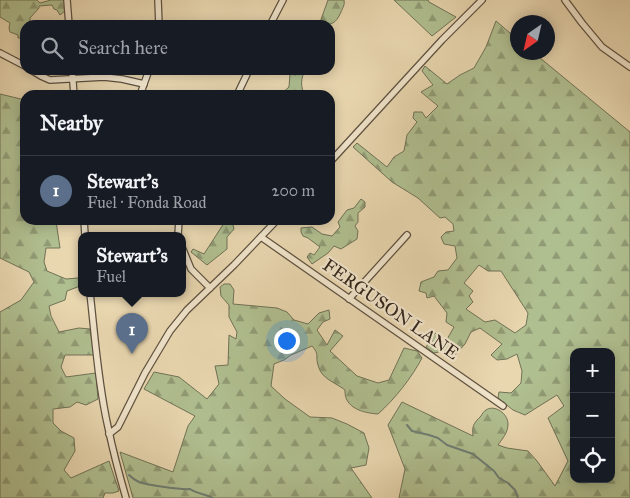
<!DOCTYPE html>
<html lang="en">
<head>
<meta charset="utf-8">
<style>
	body { margin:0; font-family:"IM FELL Great Primer",serif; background:#242831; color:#f1f3f6 }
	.controls { position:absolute; right:15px; bottom:15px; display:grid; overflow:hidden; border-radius:10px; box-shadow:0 2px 12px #0003 }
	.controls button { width:45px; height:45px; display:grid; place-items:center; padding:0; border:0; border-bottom:1px solid #363941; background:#171b24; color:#f1f3f6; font:25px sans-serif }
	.compass { position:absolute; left:510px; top:15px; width:45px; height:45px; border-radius:50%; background:#171b24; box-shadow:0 2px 12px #0003; rotate:214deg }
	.you { position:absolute; left:286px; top:340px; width:18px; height:18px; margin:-12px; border:4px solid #fff; border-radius:50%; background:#1a73e8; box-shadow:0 0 0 8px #1a73e833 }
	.badge { display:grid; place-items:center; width:32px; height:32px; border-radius:50%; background:#c59692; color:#fff; font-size:16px; font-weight:700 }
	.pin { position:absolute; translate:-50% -41px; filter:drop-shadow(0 1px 2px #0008) }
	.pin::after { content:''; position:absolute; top:26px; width:18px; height:15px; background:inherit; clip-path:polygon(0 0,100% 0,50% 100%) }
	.popup { position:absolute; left:78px; top:232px; width:108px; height:65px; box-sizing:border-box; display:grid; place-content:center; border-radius:10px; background:#171b24; filter:drop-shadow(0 1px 4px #0005); font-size:16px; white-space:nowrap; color:#9ea1a6 }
	.popup b { font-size:19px; color:#f1f3f6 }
	.popup::after { content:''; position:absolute; left:50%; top:100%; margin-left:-10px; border:10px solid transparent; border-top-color:#171b24 }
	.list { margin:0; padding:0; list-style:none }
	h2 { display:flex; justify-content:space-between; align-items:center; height:65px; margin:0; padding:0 20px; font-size:21px }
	h2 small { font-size:16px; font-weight:400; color:#9ea1a6 }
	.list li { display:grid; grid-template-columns:32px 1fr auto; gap:15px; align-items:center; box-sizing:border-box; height:70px; padding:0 20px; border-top:1px solid #363941 }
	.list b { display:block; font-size:19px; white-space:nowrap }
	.list p { margin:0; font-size:16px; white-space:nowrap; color:#9ea1a6 }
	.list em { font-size:16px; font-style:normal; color:#9ea1a6 }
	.icon { flex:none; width:28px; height:28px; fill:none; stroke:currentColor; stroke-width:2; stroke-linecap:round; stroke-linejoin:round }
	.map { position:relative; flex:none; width:630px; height:498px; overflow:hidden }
	.search { position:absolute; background:#171b24; box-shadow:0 2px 12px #0003; left:20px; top:20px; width:315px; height:55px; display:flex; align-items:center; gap:12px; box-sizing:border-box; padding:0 18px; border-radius:15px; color:#9ea1a6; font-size:19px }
	.panel { position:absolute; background:#171b24; box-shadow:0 2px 12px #0003; left:20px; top:90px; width:315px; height:135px; border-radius:15px }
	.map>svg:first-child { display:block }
	.forest { fill:url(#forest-firs); stroke:#707256; fill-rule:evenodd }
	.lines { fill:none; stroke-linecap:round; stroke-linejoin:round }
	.stream { stroke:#6e7e73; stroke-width:2 }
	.minor-casing { stroke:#5f5240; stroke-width:8 }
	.minor { stroke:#f1e5cc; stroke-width:5.5 }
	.labels { text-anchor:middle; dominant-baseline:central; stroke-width:4.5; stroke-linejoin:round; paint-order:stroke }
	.street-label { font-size:18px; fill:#31251b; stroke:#f1e5cc }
</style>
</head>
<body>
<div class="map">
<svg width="630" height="498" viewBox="0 0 630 498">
	<defs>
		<pattern id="forest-firs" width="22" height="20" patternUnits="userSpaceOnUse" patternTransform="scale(1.25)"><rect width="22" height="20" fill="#b0bf90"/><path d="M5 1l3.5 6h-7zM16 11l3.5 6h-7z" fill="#909b75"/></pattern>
	</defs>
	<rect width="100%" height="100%" fill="#e9d7b0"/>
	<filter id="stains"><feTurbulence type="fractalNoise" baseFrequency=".004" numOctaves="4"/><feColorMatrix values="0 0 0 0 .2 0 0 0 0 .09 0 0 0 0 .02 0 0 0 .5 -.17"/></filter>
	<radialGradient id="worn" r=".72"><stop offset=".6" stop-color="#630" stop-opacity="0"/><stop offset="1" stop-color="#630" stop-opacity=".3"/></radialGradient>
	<g class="forest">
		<polygon points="0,0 37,0 40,3 51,0 64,0 65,11 60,15 57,10 54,9 52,5 39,6 39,8 30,18 30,21 35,25 25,25 25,35 21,38 18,38 18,35 10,32 9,28 10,23 0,17"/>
		<path d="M328,0h16c1,5 -1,7 -3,12 -5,12 -10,13 -22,13z"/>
		<polygon points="394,0 428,0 429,2 456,17 432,36"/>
		<path d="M496,21l21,18 1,13 16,1 96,79v366h-231l6,-29 -17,-44 14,-23 71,34c-1,-10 0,-12 8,-20 1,-2 3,-5 5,-6 9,-6 22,4 22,14 0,9 -6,15 -10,21l9,3 21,3 9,10 18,25 13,-25 -20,-43 16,-12 -7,-11 -32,20 -12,-5 -15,-12 1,-6 12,1 10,-10 1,-12 -5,-17 -10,5 -10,1 -6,-5 11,-11 -22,-16 -9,4 -6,12 -12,13 -9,-6 -10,2 -8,-6 9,-14 5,3 6,5 8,-14 -8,-5 1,-9 -13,-17 -7,2 -1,-5 -7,-2 2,-9 13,-5 4,-6 10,-1 9,-12 -2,-12 -11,-2 -3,-7 5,-5 8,-1 -1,-7 -8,-7 -5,1 -22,-20 -26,-16 -39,-35 4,-4 30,24 7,-10 10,-6 3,-16 10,-13 -4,-4 1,-6h8l4,6 12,-12 -17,-14 12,-7 -11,-14 3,-5 22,18 13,-9 14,-7 12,-21zM479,265l9,6h13l27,42 -2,12 -11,8 -20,-13 -10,2 -19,-13 7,-7 -4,-6 4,-5 -9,-8zM574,352h37v127h-37z"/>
		<path d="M299,70h6c-4,8 -5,17 0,25h-25l9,-8 1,-13 6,1z"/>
		<polygon points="0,94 25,100 25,220 56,221 60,248 46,248 44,262 47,271 66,279 78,278 80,286 67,291 65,300 49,306 51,316 59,332 79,328 90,329 94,355 65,355 61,367 66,377 96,373 98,399 86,405 77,402 70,407 53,409 53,423 61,431 74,438 75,451 64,470 71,478 109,461 119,491 113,493 105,493 103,498 0,498 0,312 21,300 34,282 29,272 0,258"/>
		<polygon points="361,199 365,202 365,207 358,213 358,222 355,226 358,231 357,239 341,249 334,246 328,253 312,264 307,257 310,253 314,255 320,247 308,238 303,236 301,232 301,228 312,227 322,234 332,236 340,227 338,222 347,210 354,208"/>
		<polygon points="226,220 236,220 233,225 234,229 227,237 227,249 207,265 191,252 193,249 204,254"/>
		<path d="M224,284h6l4,6 -1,14 44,4 10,4 7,8 14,4 11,-11 10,-3 1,9 -7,3 -6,8 10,15 8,-15 8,6 -13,15 27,25 21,7 11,-3 15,-32 13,3 5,7c-10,19 -27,41 -44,56 -15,-1 -34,-6 -33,-24 -10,-8 -24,-11 -27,-25 -3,-10 2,-10 -6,-19l-21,9 -7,5 -10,4 -3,22 14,13 25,18 22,1 15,6 17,9 5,15 -3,17 -15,3 21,30h-239l-13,-46 53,20 15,-46 7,-10 -51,-27 10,-17 25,5 28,22 12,-15 -4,-18 13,-1 1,-30 7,4 1,-7 -8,-15v-12l-8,-9 -1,-9z"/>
	</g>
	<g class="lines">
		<g class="stream">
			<polyline points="407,425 412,431 429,435 438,438 447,445 473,454 494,471 499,478 508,483 515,490 518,498"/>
			<path d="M129,475c3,3 6,5 10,7 9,3 42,8 51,7 7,5 16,5 23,9"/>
		</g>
		<g class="minor-casing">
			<g id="minor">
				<polyline points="67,0 69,25"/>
				<polyline points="158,0 159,25"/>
				<polyline points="565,0 582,23 602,47 630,67"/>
				<polyline points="270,25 283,0"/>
				<polyline points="0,53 25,66"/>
				<polyline points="31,70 41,76 50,80 104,77 122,79 144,84"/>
				<polyline points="72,70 74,95"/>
				<polyline points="140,95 149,70"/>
				<polyline points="237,95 249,70"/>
				<polyline points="330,162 442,40 482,0"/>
				<polyline points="84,220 85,235"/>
				<polyline points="178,235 179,220"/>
				<polyline points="261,237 503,406"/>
				<polyline points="182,247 191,269 210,288"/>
				<path d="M90,293c5,44 8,90 18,134 5,24 11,47 18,71"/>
				<polyline points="349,299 407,235"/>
				<polyline points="109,434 118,427 145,373 170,331 187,310 234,265 277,220"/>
			</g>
		</g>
		<use href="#minor" class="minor"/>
	</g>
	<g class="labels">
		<g class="street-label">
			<text transform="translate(391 309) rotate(35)">FERGUSON LANE</text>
		</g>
	</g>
	<rect width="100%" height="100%" filter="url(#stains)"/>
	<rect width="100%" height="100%" fill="url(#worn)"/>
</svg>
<div class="controls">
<button>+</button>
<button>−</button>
<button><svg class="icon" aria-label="locate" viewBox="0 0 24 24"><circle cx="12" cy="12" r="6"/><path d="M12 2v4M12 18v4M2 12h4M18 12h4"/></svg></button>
</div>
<svg class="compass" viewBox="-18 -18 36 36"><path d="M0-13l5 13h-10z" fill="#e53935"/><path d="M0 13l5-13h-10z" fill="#9ea1a6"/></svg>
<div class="you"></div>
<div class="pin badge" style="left:132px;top:354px;background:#5c6f8a">1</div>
<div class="popup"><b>Stewart's</b>Fuel</div>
<div class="search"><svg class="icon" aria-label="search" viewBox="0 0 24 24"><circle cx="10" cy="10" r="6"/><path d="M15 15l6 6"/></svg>Search here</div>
<section class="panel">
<h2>Nearby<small></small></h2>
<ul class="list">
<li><span class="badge" style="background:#5c6f8a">1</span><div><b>Stewart's</b><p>Fuel · Fonda Road</p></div><em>200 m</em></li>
</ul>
</section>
</div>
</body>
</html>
